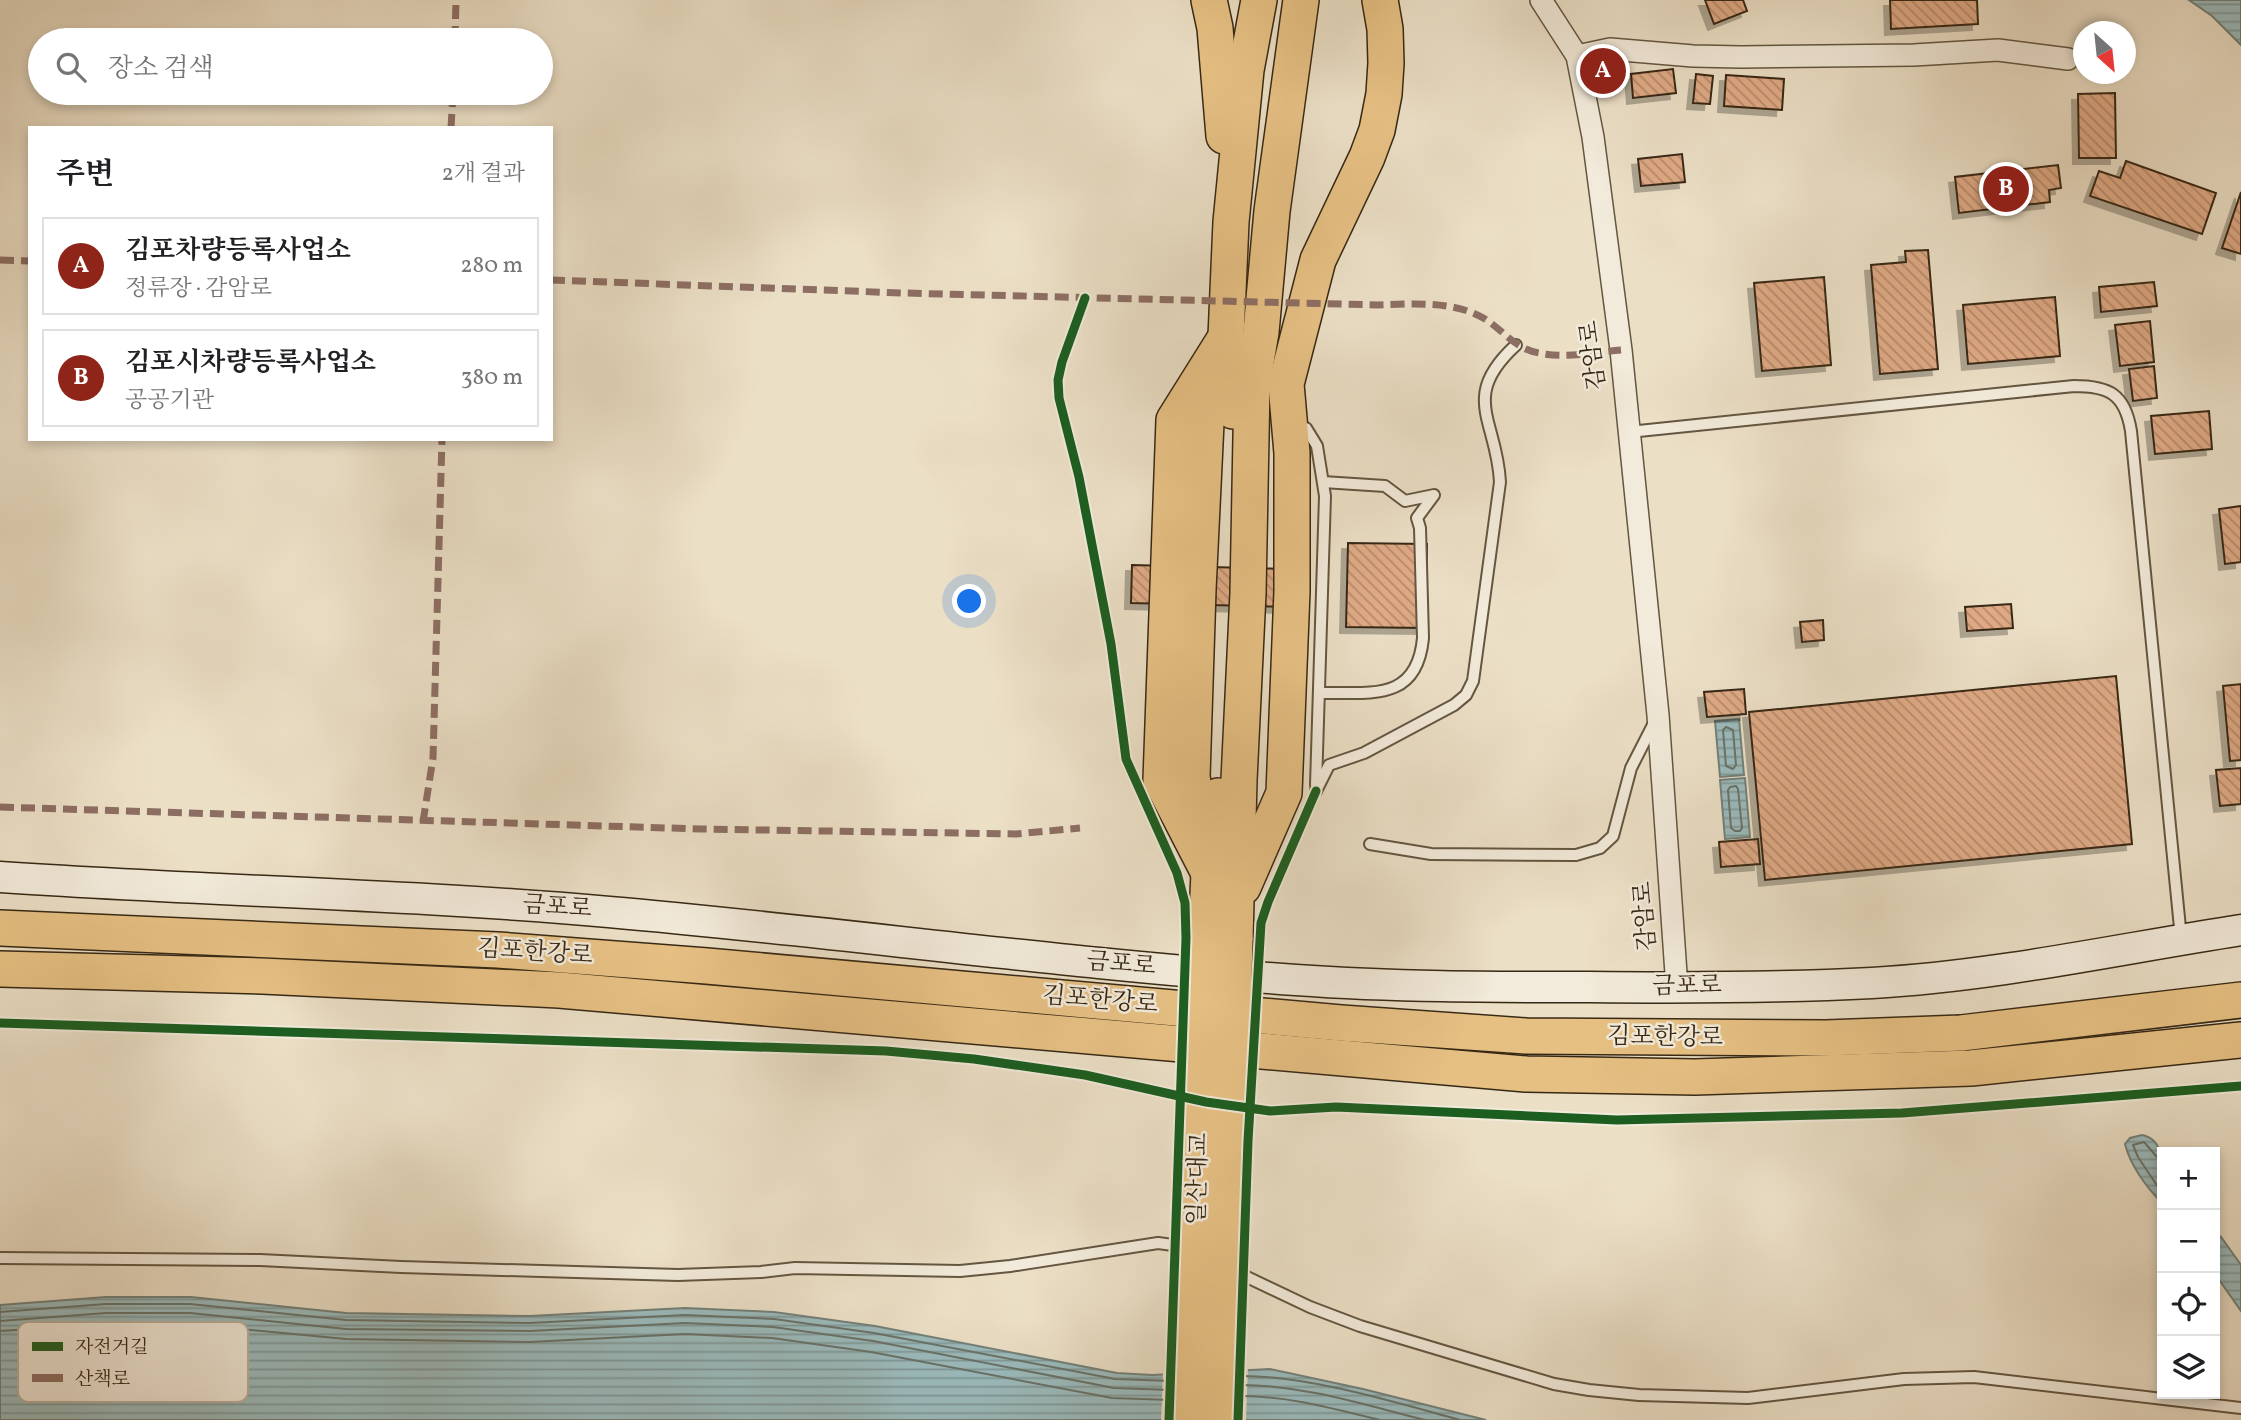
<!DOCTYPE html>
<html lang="ko">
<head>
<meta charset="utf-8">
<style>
	body { margin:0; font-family:Vollkorn,"Noto Serif KR",serif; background:#f2f2f2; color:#202124 }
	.controls { position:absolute; right:21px; bottom:21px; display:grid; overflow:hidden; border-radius:0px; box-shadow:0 4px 10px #0003 }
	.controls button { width:63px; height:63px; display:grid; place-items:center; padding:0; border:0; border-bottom:2px solid #e0e0e0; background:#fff; color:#202124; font:35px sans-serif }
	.compass { position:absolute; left:2073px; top:21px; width:63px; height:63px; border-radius:50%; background:#fff; box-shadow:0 4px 10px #0003; rotate:153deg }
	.you { position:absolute; left:970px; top:602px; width:24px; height:24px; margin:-18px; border:5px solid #fff; border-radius:50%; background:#1a73e8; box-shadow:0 0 0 10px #1a73e833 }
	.badge { display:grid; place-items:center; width:46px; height:46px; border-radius:50%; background:#8f2418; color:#fff; font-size:23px; font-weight:700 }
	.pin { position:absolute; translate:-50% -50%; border:4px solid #fff; box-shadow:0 2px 7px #0006 }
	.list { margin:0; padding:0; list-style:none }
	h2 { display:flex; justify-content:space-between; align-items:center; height:91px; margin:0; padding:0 28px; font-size:30px }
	h2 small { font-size:23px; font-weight:400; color:#757577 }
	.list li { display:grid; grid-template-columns:46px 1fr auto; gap:21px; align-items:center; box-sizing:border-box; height:98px; margin:0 14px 14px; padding:0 14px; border:2px solid #e0e0e0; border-radius:0px }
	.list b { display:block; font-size:26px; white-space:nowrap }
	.list p { margin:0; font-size:23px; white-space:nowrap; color:#757577 }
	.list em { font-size:23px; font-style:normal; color:#757577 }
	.icon { flex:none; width:38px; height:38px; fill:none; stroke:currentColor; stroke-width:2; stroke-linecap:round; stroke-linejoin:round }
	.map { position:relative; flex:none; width:2241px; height:1420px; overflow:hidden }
	.search { position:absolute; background:#fff; box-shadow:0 4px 10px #0003; left:28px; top:28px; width:525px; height:77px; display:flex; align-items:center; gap:18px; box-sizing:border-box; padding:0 24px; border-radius:38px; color:#757577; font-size:26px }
	.panel { position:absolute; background:#fff; box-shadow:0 4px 10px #0003; left:28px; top:126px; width:525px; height:315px; border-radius:0px }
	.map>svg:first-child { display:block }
	.water { fill:url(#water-rules); stroke:#738079; stroke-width:2 }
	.pier { fill:#ebdfc6 }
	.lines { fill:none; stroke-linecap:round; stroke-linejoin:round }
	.shore { stroke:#697268; stroke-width:2 }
	.building { fill:url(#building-back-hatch); stroke:#372814; stroke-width:2; filter:url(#shadow) }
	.service-casing { stroke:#645640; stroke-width:14 }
	.minor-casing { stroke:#645640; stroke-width:24 }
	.secondary-casing { stroke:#372814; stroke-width:33 }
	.trunk-casing { stroke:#372814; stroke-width:38 }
	.service { stroke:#f2eada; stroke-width:10 }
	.minor { stroke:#f2eada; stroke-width:21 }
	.secondary { stroke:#f2eada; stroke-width:30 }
	.trunk { stroke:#e6c083; stroke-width:35 }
	.trunk-bridge-casing { stroke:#372814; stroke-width:38; stroke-linecap:butt }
	.trunk-bridge { stroke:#e6c083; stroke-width:35 }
	.quiet { stroke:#8d6e63; stroke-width:7; stroke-dasharray:14 7; stroke-linecap:butt }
	.cycleway-casing { stroke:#f2eada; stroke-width:13 }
	.cycleway { stroke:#1b5e20; stroke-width:9 }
	.labels { text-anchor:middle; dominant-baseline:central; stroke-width:5; stroke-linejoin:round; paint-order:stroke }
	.street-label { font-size:24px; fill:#372814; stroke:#f2eada }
	.key { fill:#f2eada; stroke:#bab09f; stroke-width:2 }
	.key-label { font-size:19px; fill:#372814 }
</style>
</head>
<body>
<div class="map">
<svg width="2241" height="1420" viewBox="0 0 2241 1420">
	<defs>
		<pattern id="water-rules" width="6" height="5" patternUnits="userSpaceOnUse" patternTransform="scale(1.75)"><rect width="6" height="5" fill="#9bbbbd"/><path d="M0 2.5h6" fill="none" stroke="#7f9898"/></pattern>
		<pattern id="building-back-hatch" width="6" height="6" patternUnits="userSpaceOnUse" patternTransform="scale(1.75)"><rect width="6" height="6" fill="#dfaa85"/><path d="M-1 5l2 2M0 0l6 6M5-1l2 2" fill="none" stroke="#b68a6c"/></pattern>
		<filter id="shadow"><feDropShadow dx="-6" dy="6" stdDeviation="0" flood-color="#0004"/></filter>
	</defs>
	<rect width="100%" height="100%" fill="#ebdfc6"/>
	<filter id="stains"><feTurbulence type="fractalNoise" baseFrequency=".00286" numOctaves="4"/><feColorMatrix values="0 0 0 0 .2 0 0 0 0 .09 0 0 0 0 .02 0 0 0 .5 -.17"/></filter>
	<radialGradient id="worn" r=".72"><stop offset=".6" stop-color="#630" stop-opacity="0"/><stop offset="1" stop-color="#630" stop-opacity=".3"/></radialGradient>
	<g class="water">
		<polygon points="2189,0 2241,0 2241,45 2212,16"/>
		<polygon points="1739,719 1744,775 1720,777 1715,721"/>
		<polygon points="1745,778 1750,837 1725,839 1720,780"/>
		<path d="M2142,1135c28,5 20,47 20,68 -15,-15 -32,-38 -37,-59l5,-6z"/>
		<polygon points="2215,1233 2221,1237 2241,1265 2241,1311 2215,1274"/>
		<polygon points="106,1297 191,1297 346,1313 530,1316 685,1308 774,1312 875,1326 1117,1373 1152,1375 1270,1369 1363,1389 1486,1420 0,1420 0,1305"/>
	</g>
	<polygon class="pier" points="1248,1366 1246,1420 1161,1420 1163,1371"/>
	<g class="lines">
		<g class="shore">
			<polygon points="1726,727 1733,730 1736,765 1733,769 1726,766 1723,730"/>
			<polygon points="1736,786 1738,789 1742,828 1740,831 1735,831 1731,828 1728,790 1730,787"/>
			<polyline points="2162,1159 2157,1157 2144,1142 2133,1145 2138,1157 2162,1193"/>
			<polyline points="0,1312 106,1304 190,1304 346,1320 530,1323 685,1315 774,1319 874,1333 1115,1379 1172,1381"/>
			<polyline points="0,1321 106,1313 190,1313 346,1329 530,1331 685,1323 773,1327 873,1341 1114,1388 1172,1390"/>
			<polyline points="0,1331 107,1324 189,1324 346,1339 530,1342 685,1334 772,1338 871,1352 1112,1398 1171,1400"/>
			<path d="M1242,1376c67,0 152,26 218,44"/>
			<path d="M1241,1385c62,0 124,20 184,35"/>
			<path d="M1241,1396c48,0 93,13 139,24"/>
		</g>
	</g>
	<g class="building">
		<polygon points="1705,0 1743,0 1747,11 1714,24"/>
		<polygon points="1890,0 1977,0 1978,24 1891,29"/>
		<polygon points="1673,69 1676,93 1633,98 1631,74"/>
		<polygon points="1696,74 1713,76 1710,104 1693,103"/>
		<polygon points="1726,75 1784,79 1782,110 1724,106"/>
		<polygon points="2115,93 2116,158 2079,158 2078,94"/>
		<polygon points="1682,154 1685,182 1641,186 1638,159"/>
		<polygon points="2126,161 2216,193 2202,234 2090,196 2099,171 2120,178"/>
		<polygon points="2058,165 2061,188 2049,190 2050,202 1959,213 1955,177"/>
		<polygon points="2241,192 2241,254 2222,248"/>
		<polygon points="1928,250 1938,369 1880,374 1871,265 1906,262 1905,251"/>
		<polygon points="1824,277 1831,365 1762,371 1754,283"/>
		<polygon points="2154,282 2157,306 2101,312 2099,287"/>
		<polygon points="2055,297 2060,356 1968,364 1963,305"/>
		<polygon points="2150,321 2154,362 2120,366 2115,325"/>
		<polygon points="2154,366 2157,398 2133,401 2129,369"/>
		<polygon points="2209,411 2212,449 2155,454 2151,416"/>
		<polygon points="2241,506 2241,562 2225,564 2219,509"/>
		<polygon points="1348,543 1427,544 1426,628 1346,627"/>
		<polygon points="1132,565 1289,569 1288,607 1131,603"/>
		<polygon points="2011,604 2013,628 1967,631 1965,607"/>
		<polygon points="1823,620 1824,640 1802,642 1800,622"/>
		<polygon points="2116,676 2132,844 1765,880 1749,712"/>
		<polygon points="2241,684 2241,760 2230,761 2223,686"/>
		<polygon points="1744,689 1746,714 1707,717 1704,692"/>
		<polygon points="2241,768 2241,804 2220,806 2216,770"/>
		<polygon points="1758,839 1760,864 1721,867 1719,842"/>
	</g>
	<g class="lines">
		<g class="service-casing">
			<g id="service">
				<polyline points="1306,428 1317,446 1325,496 1316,785"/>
				<path d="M1629,432l445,-46c35,0 51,8 57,45l50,507"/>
				<path d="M1321,693c48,-1 96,10 102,-55l-3,-110 -3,-10 17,-23 -29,6 -20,-15 -62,-4"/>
				<path d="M1316,791l13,-26 35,-12 90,-48 12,-10 7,-14 27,-199c-3,-62 -41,-85 16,-137"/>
				<polyline points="1370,844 1431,854 1576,855 1600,848 1613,836 1631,768 1655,721"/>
				<polyline points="0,1258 260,1260 401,1267 678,1275 761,1272 795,1268 960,1271 1010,1266 1158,1243 1173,1245 1190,1252"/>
				<polyline points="1230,1269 1310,1307 1360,1326 1554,1384 1589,1390 1639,1395 1748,1398 1904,1379 1974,1377 2241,1408"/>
			</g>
		</g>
		<g class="minor-casing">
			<g id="minor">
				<polyline points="1541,0 1577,56 1593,137 1621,350 1658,715 1677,988"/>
				<polyline points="1577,56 1610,49 1693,56 1741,57 1914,55 1998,50 2068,59"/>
			</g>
		</g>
		<g class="secondary-casing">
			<path id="secondary" d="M0,877c203,14 407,17 609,35 229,20 457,52 687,68 97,7 196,7 293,7 95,1 189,1 283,-4 124,-7 246,-34 369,-53"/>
		</g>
		<g class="trunk-casing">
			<g id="trunk">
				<polyline points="1209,0 1215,28 1224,136"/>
				<polyline points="1233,411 1234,381 1226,337 1231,222 1246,70 1259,0"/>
				<polyline points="1202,834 1192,777 1198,590 1206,423 1219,367"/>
				<polyline points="1209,873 1161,780 1174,420 1226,337"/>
				<polyline points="1243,887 1284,793 1292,591 1292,453 1286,384 1318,260 1367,157 1377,130 1384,94 1386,63 1385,29 1380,0"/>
				<polyline points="0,928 498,950 707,966 1341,1023 1526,1036 1826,1038 1961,1033 2241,1000"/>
				<polyline points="1206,938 1209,873 1218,796"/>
				<polyline points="1235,940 1239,780 1248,593 1252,385 1261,332 1272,211 1301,0"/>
				<polyline points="0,969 262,976 559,990 1526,1074 1695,1077 1971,1068 2241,1040"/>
			</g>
		</g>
		<use href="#service" class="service"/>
		<use href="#minor" class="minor"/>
		<use href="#secondary" class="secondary"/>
		<use href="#trunk" class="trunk"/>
		<g class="trunk-bridge-casing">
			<g id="trunk-bridge">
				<polyline points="1190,1420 1206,938"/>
				<polyline points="1221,1420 1235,940"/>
			</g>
		</g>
		<use href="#trunk-bridge" class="trunk-bridge"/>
		<g class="quiet">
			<polyline points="455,40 456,0"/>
			<polyline points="451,128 453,93"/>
			<polyline points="0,260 30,261"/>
			<path d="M551,280l352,13 475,12c35,-1 75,-5 107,14 19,12 30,30 54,34 26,6 56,-1 82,-3"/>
			<polyline points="0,807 700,829 1016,834 1080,828"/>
			<polyline points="423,822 433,758 442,439"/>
		</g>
		<g class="cycleway-casing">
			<g id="cycleway">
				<polyline points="1085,298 1062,362 1058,380 1059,398 1079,477 1111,644 1126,759 1177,873 1185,903 1186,938 1169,1420"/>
				<polyline points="0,1023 886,1051 974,1059 1085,1075 1206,1102 1270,1111 1336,1107 1617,1120 1902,1113 2241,1086"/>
				<polyline points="1238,1420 1248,1141 1261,923 1268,902 1316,791"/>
			</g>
		</g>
		<use href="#cycleway" class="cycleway"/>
	</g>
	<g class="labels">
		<g class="street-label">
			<text transform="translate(1594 355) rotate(-97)">감암로</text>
			<text transform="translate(557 908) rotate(4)">금포로</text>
			<text transform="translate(1646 916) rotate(-94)">감암로</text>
			<text transform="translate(535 953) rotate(4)">김포한강로</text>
			<text transform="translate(1121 965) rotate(5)">금포로</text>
			<text transform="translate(1687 987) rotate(-1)">금포로</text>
			<text transform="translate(1100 1001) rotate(5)">김포한강로</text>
			<text transform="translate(1665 1038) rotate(1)">김포한강로</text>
			<text transform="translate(1199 1179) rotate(-88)">일산대교</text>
		</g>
	</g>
	<rect x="18" y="1322" width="230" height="80" rx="10" class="key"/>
	<rect x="32" y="1342" width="31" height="9" fill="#1b5e20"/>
	<rect x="32" y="1374" width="31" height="8" fill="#8d6e63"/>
	<g class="key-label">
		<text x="75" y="1353">자전거길</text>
		<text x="75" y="1385">산책로</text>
	</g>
	<rect width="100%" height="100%" filter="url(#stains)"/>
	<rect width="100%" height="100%" fill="url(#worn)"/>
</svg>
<div class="controls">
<button>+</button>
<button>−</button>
<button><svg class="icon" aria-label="locate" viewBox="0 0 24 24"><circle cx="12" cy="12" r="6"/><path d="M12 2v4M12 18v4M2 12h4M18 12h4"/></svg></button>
<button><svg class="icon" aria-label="layers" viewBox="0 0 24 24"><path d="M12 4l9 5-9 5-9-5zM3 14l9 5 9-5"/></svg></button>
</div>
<svg class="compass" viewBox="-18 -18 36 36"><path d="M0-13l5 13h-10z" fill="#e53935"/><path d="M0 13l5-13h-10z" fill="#757577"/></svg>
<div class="you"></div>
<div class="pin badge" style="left:1603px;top:71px">A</div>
<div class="pin badge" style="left:2006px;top:189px">B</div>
<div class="search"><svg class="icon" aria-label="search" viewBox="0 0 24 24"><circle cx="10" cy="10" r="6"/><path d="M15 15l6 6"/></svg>장소 검색</div>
<section class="panel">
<h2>주변<small>2개 결과</small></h2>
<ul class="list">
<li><span class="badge">A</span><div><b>김포차량등록사업소</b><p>정류장 · 감암로</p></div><em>280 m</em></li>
<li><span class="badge">B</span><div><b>김포시차량등록사업소</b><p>공공기관</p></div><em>380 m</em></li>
</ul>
</section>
</div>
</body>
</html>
